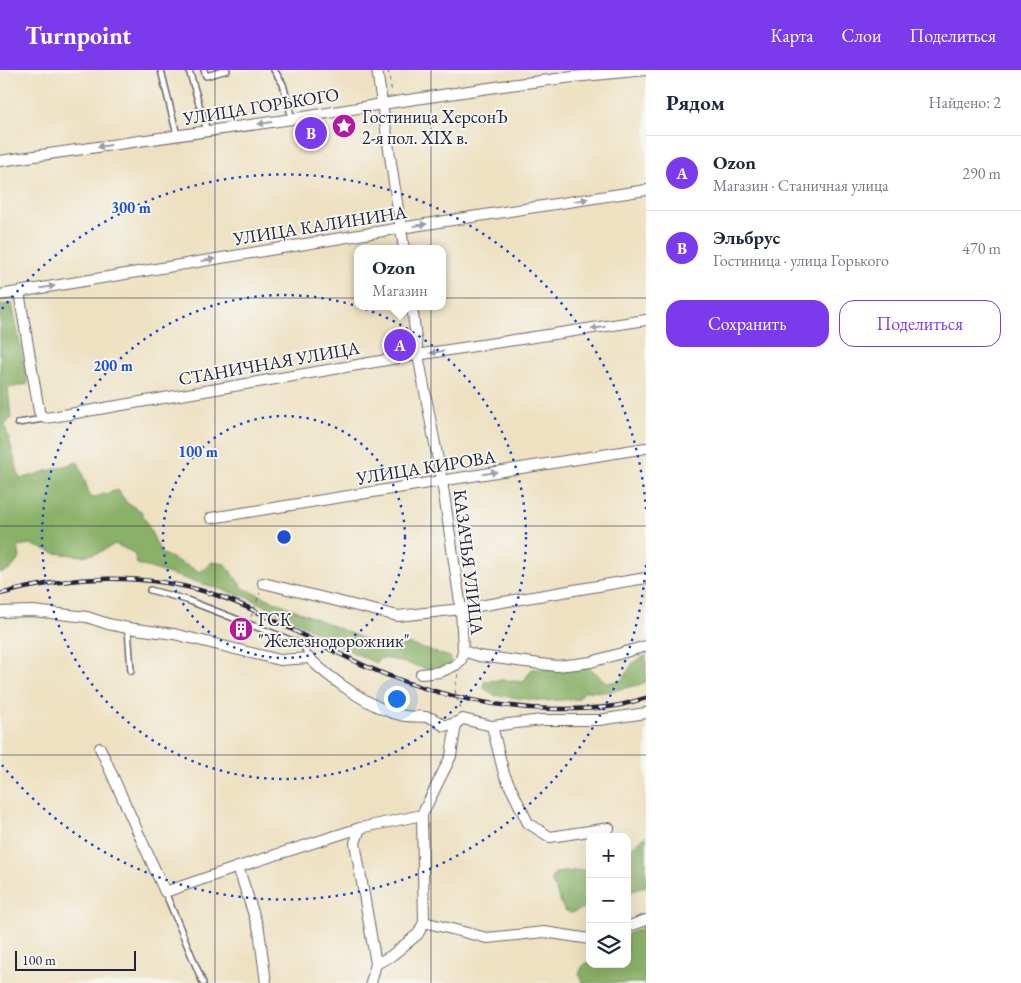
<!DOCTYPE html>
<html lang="ru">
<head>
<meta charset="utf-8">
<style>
	body { margin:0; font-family:"EB Garamond",serif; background:#f2f2f3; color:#1f2937 }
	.controls { position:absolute; right:15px; bottom:15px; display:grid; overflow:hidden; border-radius:10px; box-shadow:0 5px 20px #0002 }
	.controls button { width:45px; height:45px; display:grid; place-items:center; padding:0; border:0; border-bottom:1px solid #e0e1e3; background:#fff; color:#1f2937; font:25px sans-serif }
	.scale { position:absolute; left:15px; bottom:12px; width:121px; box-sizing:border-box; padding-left:5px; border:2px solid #22223b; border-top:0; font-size:14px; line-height:18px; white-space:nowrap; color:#22223b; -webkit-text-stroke:4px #f6f6f2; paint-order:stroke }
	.you { position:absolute; left:396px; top:628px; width:18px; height:18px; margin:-12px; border:4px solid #fff; border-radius:50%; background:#1a73e8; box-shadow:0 0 0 8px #1a73e833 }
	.badge { display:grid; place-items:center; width:32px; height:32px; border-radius:50%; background:#7c3aed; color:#fff; font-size:16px; font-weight:700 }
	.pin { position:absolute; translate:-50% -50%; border:2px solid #fff; box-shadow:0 1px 5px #0006 }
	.popup { position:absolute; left:354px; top:175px; width:92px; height:65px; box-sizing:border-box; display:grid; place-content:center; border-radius:10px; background:#fff; filter:drop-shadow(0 1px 4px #0005); font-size:16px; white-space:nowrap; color:#747a83 }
	.popup b { font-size:19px; color:#1f2937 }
	.popup::after { content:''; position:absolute; left:50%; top:100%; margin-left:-10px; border:10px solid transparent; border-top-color:#fff }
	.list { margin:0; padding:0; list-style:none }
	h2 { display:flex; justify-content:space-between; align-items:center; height:65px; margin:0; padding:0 20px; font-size:21px }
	h2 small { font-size:16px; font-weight:400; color:#747a83 }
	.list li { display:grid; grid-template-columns:32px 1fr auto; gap:15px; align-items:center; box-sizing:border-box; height:75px; padding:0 20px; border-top:1px solid #e0e1e3 }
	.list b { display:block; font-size:19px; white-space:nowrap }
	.list p { margin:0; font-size:16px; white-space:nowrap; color:#747a83 }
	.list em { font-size:16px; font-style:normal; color:#747a83 }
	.actions { display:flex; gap:10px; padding:15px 20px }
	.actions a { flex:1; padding:11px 0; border:1px solid #7c3aed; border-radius:15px; text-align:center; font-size:18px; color:#7c3aed }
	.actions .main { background:#7c3aed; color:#fff }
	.icon { flex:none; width:28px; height:28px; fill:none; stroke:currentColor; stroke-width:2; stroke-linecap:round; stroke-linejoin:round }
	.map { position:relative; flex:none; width:646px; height:913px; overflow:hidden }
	header { display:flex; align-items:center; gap:30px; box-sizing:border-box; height:70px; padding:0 25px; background:#7c3aed; color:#fff }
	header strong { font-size:24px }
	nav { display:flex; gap:28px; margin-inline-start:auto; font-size:18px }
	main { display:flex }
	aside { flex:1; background:#fff }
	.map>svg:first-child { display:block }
	.forest { fill:#8ab167; stroke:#566a51 }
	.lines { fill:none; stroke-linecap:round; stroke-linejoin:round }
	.lane-casing { stroke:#69656a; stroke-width:8 }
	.street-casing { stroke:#69656a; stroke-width:12 }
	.path { stroke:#69656a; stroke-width:1; stroke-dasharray:4 4; stroke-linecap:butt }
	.lane { stroke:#fff; stroke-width:5 }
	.street { stroke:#fff; stroke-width:10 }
	.rail-casing { stroke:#22223b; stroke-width:4.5 }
	.rail { stroke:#f6f6f2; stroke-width:2.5; stroke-dasharray:8; stroke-linecap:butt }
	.oneway { fill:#9c9ca7 }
	.grid { fill:none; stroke:#22223b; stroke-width:1; stroke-opacity:0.55 }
	.ring { fill:none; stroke:#1d4ed8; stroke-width:2.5; stroke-dasharray:2.5 5 }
	.labels { text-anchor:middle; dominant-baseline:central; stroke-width:4; stroke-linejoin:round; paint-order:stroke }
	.street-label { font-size:18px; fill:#22223b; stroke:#f6f6f2 }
	.poi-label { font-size:18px; fill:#22223b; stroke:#f6f6f2; text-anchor:start }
	.centre { fill:#1d4ed8; stroke:#f6f6f2; stroke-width:2.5 }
	.ring-label { font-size:15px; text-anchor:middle; font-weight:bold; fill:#1d4ed8; stroke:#f6f6f2; stroke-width:4; stroke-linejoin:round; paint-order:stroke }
</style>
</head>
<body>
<header>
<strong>Turnpoint</strong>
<nav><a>Карта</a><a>Слои</a><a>Поделиться</a></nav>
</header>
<main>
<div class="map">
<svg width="646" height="913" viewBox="0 0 646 913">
	<rect width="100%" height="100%" fill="#f6f6f2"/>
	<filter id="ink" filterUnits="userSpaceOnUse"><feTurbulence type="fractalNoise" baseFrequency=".02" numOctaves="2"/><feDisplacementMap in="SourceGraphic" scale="10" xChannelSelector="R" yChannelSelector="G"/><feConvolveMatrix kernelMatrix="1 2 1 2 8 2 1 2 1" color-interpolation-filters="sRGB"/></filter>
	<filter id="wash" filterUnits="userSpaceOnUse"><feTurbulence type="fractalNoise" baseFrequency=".0096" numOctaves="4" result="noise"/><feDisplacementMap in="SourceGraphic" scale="20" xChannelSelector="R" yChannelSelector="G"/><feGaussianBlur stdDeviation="1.12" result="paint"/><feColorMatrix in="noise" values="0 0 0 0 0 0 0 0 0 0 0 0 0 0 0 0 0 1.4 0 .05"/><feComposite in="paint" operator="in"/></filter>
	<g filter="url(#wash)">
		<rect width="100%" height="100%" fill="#eee1c1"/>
		<g class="forest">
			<polygon points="12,233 28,314 8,318 11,348 5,355 20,409 78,392 91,428 118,420 127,433 141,441 161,483 200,502 212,492 225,494 243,518 383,577 393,579 409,574 450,587 452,595 428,599 390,589 381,588 376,593 340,576 294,550 249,528 137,494 134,483 115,474 98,483 82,486 55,483 30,474 18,476 20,488 10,500 0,503 0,235"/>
			<polygon points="646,585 646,612 638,615 606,622 585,621 578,629 543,631 493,625 484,618 484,611 503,610 523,612 532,599 558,600 589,597 607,613 622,610 633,593"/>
			<polygon points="646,766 646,816 627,823 627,781"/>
			<polygon points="590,799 590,836 571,843 564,840 551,809 555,803"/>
			<polygon points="646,857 646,913 583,913 579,905 582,897 586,893 590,893 590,894 627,894 627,864"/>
		</g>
	</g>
	<g filter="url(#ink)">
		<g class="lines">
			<g class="lane-casing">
				<g id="lane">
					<polyline points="161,0 177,65"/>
					<polyline points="189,0 207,61"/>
					<polyline points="204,0 206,6 227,0"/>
					<polyline points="274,0 283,14 292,49"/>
					<polyline points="18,353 43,349"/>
					<polyline points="150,520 187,530 303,575 309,588"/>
					<polyline points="128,558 131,601"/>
					<polyline points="165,822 203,913"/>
				</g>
			</g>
			<g class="street-casing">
				<g id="street">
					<polyline points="377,0 404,179"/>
					<polyline points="0,91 292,49 382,34 509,15 573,7 646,0"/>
					<polyline points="19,222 39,341 41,346 46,348 416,285 646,250"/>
					<polyline points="0,225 407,157 646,120"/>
					<polyline points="412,236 418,285 442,411 461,539 463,581 461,590 456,595 440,602 421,604"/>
					<polyline points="211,448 646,378"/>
					<polyline points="263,513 398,546 461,539 646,508"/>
					<path d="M0,542l33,-1 54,6 21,7 20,4 46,6 106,26 29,-2c21,21 62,50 91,57 10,3 21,0 31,3 4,1 9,5 13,8l12,-3 7,-4 29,7 50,-6h57l47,-7"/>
					<polyline points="463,581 479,586 556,596 576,594 591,592 646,576"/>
					<polyline points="492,656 504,704 528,753 550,767 609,758"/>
					<polyline points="100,678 165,822 238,797 259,860 266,913"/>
					<polyline points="360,758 355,773 376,894"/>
					<polyline points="238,797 360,758 422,745"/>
					<polyline points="424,852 487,868 544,862 590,869"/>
					<polyline points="627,857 646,850"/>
					<polyline points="371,913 376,894 391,886 418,864 424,852 422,745 451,686 456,653"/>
				</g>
			</g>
			<g class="path">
				<polyline points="388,0 392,23"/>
				<polyline points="251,547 260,523"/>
				<polyline points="458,604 455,619 456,627 461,639"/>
			</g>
			<use href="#lane" class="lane"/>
			<use href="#street" class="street"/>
			<g class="rail-casing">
				<path id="rail" d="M0,524c70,-19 147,-22 216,1 44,15 84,40 126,60 68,34 139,53 214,54 22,0 43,0 64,-4 9,-2 18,-5 26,-7"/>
			</g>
			<use href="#rail" class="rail"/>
		</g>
		<defs><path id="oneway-solid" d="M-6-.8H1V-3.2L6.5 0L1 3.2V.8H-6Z" transform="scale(1.25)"/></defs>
		<g class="oneway">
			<use href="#oneway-solid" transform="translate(265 53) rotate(172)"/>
			<use href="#oneway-solid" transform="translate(104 76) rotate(172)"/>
			<use href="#oneway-solid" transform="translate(581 130) rotate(-9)"/>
			<use href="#oneway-solid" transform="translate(420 155) rotate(-9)"/>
			<use href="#oneway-solid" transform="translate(208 190) rotate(-9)"/>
			<use href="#oneway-solid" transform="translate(48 217) rotate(-9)"/>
			<use href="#oneway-solid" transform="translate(598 258) rotate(171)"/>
			<use href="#oneway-solid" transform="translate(437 282) rotate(171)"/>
			<use href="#oneway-solid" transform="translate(490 403) rotate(-9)"/>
		</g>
	</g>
	<path class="grid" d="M215,0v913M431,0v913M0,228h646M0,456h646M0,685h646"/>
	<g class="ring">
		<circle cx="284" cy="467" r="121"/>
		<circle cx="284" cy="467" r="242"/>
		<path d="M646 495A363 363 0 0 1 2 695M2 239A363 363 0 0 1 646 439"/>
	</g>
	<defs>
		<g id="sight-disc" transform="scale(1.25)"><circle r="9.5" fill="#b5179e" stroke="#f6f6f2"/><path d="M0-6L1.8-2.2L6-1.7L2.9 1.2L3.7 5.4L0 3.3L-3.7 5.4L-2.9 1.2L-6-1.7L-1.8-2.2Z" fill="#fff"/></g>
		<g id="building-disc" transform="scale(1.25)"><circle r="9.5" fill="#b5179e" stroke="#f6f6f2"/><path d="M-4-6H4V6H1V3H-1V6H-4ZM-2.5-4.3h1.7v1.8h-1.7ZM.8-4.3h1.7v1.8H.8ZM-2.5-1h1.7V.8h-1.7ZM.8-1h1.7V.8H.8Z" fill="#fff"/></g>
	</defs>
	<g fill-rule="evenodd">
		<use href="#sight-disc" x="344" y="56"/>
		<use href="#building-disc" x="241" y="559"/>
	</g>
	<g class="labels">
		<g class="street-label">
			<text transform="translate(261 36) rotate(-9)">УЛИЦА ГОРЬКОГО</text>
			<text transform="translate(320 155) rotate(-9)">УЛИЦА КАЛИНИНА</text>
			<text transform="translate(269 293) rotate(-10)">СТАНИЧНАЯ УЛИЦА</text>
			<text transform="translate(426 397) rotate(-9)">УЛИЦА КИРОВА</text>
			<text transform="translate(469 492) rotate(83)">КАЗАЧЬЯ УЛИЦА</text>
		</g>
		<g class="poi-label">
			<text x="362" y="46">Гостиница ХерсонЪ<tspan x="362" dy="21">2-я пол. XIX в.</tspan></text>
			<text x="258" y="549">ГСК<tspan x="258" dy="21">"Железнодорожник"</tspan></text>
		</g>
	</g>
	<circle cx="284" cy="467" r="8" class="centre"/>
	<g class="ring-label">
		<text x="131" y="143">300 m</text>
		<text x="113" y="301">200 m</text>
		<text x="198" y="387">100 m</text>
	</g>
</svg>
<div class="controls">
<button>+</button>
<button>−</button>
<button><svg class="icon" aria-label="layers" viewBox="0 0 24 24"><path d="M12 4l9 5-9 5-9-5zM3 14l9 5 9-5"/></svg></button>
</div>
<div class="scale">100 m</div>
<div class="you"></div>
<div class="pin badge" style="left:400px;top:275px">A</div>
<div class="popup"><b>Ozon</b>Магазин</div>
<div class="pin badge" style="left:311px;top:63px">B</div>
</div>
<aside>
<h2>Рядом<small>Найдено: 2</small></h2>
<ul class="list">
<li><span class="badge">A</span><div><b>Ozon</b><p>Магазин · Станичная улица</p></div><em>290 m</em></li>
<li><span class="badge">B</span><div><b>Эльбрус</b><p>Гостиница · улица Горького</p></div><em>470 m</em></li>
</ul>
<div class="actions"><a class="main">Сохранить</a><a>Поделиться</a></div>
</aside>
</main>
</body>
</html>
